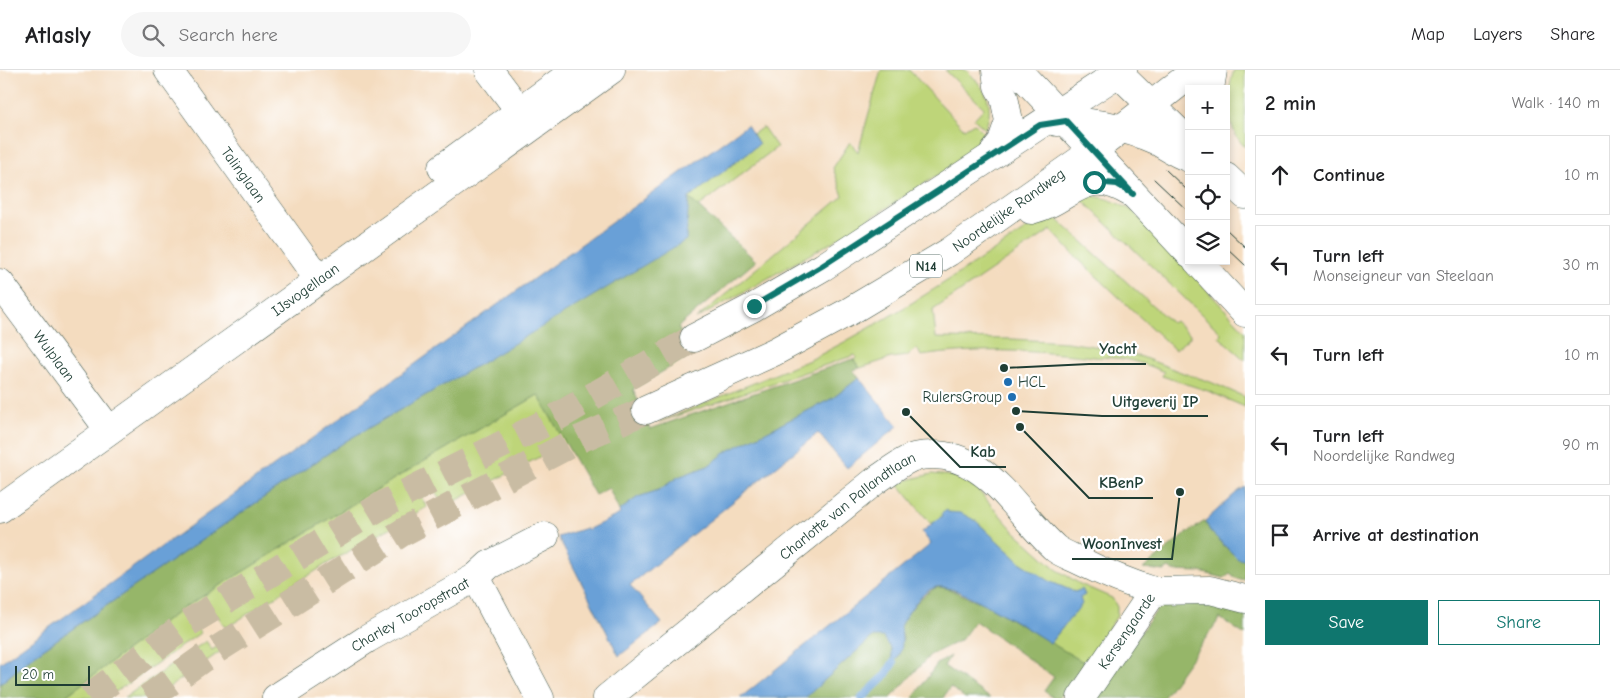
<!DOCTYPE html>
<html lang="en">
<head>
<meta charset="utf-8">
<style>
	body { margin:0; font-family:"Comic Neue",sans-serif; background:#f6f6f6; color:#202124 }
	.controls { position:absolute; right:15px; top:15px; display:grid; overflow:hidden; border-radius:0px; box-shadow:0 2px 8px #0003 }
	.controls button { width:45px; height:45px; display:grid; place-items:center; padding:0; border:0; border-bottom:1px solid #e0e0e0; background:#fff; color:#202124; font:25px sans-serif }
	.scale { position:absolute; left:15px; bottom:12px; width:75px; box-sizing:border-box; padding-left:5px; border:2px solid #1f3d34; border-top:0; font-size:14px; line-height:18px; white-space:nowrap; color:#1f3d34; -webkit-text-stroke:4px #fff; paint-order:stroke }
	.stop { position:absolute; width:15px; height:15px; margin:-11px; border:4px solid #0f766e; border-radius:50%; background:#fff }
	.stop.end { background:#0f766e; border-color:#fff; box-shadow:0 1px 5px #0008 }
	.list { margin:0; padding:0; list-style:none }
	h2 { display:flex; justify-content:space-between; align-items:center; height:65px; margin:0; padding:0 20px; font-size:21px }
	h2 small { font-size:16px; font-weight:400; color:#757577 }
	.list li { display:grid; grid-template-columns:32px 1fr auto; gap:15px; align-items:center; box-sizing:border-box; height:80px; margin:0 10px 10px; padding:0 10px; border:1px solid #e0e0e0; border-radius:0px }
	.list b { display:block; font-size:19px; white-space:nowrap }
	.list p { margin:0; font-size:16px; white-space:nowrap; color:#757577 }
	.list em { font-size:16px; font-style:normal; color:#757577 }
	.actions { display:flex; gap:10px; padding:15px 20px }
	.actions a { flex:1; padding:11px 0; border:1px solid #0f766e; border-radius:0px; text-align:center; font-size:18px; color:#0f766e }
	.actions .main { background:#0f766e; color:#fff }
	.icon { flex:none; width:28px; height:28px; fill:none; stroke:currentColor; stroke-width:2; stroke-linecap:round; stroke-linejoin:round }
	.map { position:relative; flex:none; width:1245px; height:628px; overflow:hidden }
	header { display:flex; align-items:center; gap:30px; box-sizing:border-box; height:70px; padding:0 25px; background:#fff; border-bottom:1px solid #e0e0e0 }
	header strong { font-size:24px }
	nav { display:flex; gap:28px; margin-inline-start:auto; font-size:18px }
	.search { width:350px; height:45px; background:#f6f6f6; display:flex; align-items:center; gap:12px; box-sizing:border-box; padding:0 18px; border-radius:28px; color:#757577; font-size:19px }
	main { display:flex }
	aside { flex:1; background:#fff }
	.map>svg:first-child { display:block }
	.green { fill:#bed579; stroke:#6e8956 }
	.forest { fill:#96b669; stroke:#5a7a4e }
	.water { fill:#69a0d7; stroke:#446e86 }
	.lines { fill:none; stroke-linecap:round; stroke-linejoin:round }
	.stream { stroke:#69a0d7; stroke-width:8 }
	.major-tunnel { stroke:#c9bca3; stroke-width:28; stroke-dasharray:28 14; stroke-linecap:butt }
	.minor-casing { stroke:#3f5549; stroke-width:29 }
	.major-casing { stroke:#3f5549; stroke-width:29 }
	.minor { stroke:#fff; stroke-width:28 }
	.major { stroke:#fff; stroke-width:28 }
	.tram { stroke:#1f3d34; stroke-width:1 }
	.route { stroke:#0f766e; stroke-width:6 }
	.poi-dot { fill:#1f6fb2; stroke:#fff; stroke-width:2 }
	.labels { text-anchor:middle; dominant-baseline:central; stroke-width:4.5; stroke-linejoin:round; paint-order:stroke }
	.shield { fill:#fff; stroke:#627771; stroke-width:1 }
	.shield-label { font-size:14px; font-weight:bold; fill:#1f3d34 }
	.street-label { font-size:15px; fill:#1f3d34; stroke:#fff }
	.poi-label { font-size:15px; fill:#1f3d34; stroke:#fff; text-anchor:start }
	.leader { fill:none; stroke:#1f3d34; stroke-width:2 }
	.callout-dot { fill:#1f3d34; stroke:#fff; stroke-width:2 }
	.callout-label { font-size:16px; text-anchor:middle; font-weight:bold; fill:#1f3d34; stroke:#fff; stroke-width:4.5; stroke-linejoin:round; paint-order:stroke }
</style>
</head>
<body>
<header>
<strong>Atlasly</strong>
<div class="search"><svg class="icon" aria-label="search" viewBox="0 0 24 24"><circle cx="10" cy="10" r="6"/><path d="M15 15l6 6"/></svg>Search here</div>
<nav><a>Map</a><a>Layers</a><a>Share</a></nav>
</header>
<main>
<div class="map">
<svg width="1245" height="628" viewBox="0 0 1245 628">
	<rect width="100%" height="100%" fill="#fff"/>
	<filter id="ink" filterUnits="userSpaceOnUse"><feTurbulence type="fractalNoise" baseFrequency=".02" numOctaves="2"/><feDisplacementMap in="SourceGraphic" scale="10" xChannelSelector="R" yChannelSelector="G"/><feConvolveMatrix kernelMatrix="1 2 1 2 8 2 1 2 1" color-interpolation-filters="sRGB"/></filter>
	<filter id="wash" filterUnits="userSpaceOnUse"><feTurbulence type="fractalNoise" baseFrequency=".0096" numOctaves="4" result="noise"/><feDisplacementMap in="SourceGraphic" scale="20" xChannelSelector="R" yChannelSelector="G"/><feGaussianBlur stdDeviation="1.12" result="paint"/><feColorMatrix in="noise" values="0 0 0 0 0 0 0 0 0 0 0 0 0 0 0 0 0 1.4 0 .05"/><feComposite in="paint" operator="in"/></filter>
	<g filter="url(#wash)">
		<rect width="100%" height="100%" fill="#f4dcbf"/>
		<g class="green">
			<polygon points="881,0 909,0 964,59 974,53 983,62 975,75 949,98 897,131 846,164 696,249 843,126 833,98 850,72 858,82"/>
			<path d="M945,0h21c19,18 30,33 19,59l-11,-10 10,-11z"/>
			<path d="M1234,0h11v77c-20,-19 -19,-53 -11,-77z"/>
			<polygon points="763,57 777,77 698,137 689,128 759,74 753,64"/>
			<path d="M1088,126c17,0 30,7 45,15l112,120v29l-26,-23 2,-4 -141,-135 -23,21 115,104 3,-2 16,15 -16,14 -100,-94 -24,-26 -118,80 3,28 76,1 55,3 39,6 36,9 44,17 22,7 37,16v10l-37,-16 -46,-15 2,-4c-16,-7 -33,-13 -51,-14 -7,-1 -13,0 -19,-1 -60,-6 -114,-10 -173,-1l-4,-8 -10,8 -16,2 -31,10 -6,-8 3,-2 -2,-3 -196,67 153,-63c87,-44 168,-99 249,-153l15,-7z"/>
			<polygon points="538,325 566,373 444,437 435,421 421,427 427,437 325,495 226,558 217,545 197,557 200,563 107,628 63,628 182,539 392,410"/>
			<polygon points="932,404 953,406 976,418 1015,462 1056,499 1080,514 1112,528 1117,537 1117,546 1085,593 1050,573 1081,535 1080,527 1085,525 1082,519 1075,522 1051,512 1020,492 976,451 948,442 947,440 943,446 931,454 898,414 911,409"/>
			<polygon points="206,571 212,580 218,576 221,581 154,628 124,628"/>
		</g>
		<g class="forest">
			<polygon points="689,128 756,191 678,257 691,285 633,319 650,359 853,289 860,298 853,300 859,308 833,328 728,381 708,396 678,407 659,420 638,427 619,441 609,418 595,425 538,325 392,410 182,539 63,628 0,628 0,614 33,586 346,371 485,291"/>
			<path d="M1205,451c7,12 27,37 40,39v20l-10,-2 -5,-4 -6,4 -24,-6 -27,-1 -4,-3 -5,3 -21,-2 44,-36z"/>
			<path d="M937,517l9,1 41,17 98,58 -26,35h-5l-10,-7 10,-14 -79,-56 -14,19 -31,15 -39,43h-86l67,-61 11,-1 8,12 2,15 10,-24 -3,-13c9,-16 20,-30 37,-39z"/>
			<polygon points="1199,531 1245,540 1245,565 1220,548 1163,628 1093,628 1162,533"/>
			<polygon points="950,586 944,596 990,628 965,628 950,617 943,628 913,628 937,594"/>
		</g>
		<g class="water">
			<polygon points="747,55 759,74 689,128 686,170 485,291 346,371 33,586 0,614 0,593"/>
			<polygon points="859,308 898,356 847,398 818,363 630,515 662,553 619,586 558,467 586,458 587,460 620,444 619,441 638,427 659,420 678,407 708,396 728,381 833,328"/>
			<polygon points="1245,417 1245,490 1238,489 1210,461 1205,451 1236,423"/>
			<path d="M947,440l1,2 13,1 15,8 44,41 31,20 24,10 7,-3 3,6 -5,3 2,6 -32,39c-19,-12 -94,-61 -114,-56 -16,5 -28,26 -36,39 3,15 4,25 -7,37l-2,-15 -8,-11h-11l-67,61h-65l191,-154 -9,-12 20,-16 -1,-2z"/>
		</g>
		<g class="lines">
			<polyline class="stream" points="862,628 884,607 893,593"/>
		</g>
	</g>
	<g filter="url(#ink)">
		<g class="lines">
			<g class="major-tunnel">
				<polyline points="88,628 188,553 386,433 557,347 694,268"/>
				<polyline points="148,628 202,589 403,462 580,369 646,340"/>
			</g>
			<g class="minor-casing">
				<g id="minor">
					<path id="s1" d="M168,0l151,210"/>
					<polyline points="489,0 531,56"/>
					<polyline points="442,98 576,0"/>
					<path id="s2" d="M0,213l109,147"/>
					<path id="s3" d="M0,439l611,-439"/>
					<polyline points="476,507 540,628"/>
					<path id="s4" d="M276,628l91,-59 109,-62 13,-12 56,-29"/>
					<path id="s5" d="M607,628l268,-217c11,-7 28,-21 39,-24 70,-15 99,54 142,92 7,5 16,8 24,12 24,12 48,22 74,30"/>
					<path id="s6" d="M1081,628l73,-107 56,-1 35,9"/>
				</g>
			</g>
			<g class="major-casing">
				<g id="major">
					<polyline points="1017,0 1189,183"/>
					<polyline points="1115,0 1189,72"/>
					<polyline points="1210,19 1213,0"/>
					<path d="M1056,52c28,-3 73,6 99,18 11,6 21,14 34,18"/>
					<polyline points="992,85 1001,74 1009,51 1004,27 998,16 996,0"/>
					<polyline points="1226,107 1245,125"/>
					<path d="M1031,140c41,-9 52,-47 100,-17"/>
					<polyline points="1197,191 1245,243"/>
					<polyline points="694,268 754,237 823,197 1123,0"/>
					<path id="s7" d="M646,340l128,-58 76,-41 99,-59 144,-101 103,-81"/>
				</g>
			</g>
			<use href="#minor" class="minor"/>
			<use href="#major" class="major"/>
			<g class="tram">
				<polyline points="1165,99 1189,122"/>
				<polyline points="1154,109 1189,142"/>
				<polyline points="1226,159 1245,177"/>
				<polyline points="1226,177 1245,195"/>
			</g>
		</g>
	</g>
	<g class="lines" filter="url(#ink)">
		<polyline class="route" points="754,236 822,196 1040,55 1066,51 1133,124 1117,114 1094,112"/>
	</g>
	<g class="poi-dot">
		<circle cx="1008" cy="312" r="5"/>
		<circle cx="1012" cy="327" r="5"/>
	</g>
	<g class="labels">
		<rect class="shield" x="910" y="184.5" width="32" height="23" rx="4"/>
		<g class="shield-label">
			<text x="926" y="196">N14</text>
		</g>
		<g class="street-label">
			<text stroke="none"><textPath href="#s1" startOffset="129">Talinglaan</textPath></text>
			<text stroke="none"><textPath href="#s7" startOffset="415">Noordelijke Randweg</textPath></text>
			<text stroke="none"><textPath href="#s3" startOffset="376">IJsvogellaan</textPath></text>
			<text stroke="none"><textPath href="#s2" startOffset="91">Wulplaan</textPath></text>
			<text stroke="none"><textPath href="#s5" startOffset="308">Charlotte van Pallandtlaan</textPath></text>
			<text stroke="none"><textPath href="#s4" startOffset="158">Charley Tooropstraat</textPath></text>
			<text stroke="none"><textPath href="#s6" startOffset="81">Kersengaarde</textPath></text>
		</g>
		<g class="poi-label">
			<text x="1018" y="312">HCL</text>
			<text x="1002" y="327" text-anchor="end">RulersGroup</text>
		</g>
	</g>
	<path class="leader" d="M1004 298L1089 294H1146M1016 341L1102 346H1208M906 342L960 397H1006M1020 357L1089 428H1153M1180 422L1172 489H1072"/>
	<g class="callout-dot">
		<circle cx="1004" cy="298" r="5"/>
		<circle cx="1016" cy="341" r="5"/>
		<circle cx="906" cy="342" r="5"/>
		<circle cx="1020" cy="357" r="5"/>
		<circle cx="1180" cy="422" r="5"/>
	</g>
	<g class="callout-label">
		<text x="1118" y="284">Yacht</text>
		<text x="1155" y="337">Uitgeverij IP</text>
		<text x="983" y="387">Kab</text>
		<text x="1121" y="418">KBenP</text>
		<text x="1122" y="479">WoonInvest</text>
	</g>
</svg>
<div class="controls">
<button>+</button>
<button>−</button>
<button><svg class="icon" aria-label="locate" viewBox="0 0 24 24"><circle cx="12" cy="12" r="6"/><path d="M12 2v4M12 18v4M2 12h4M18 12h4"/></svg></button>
<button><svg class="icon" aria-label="layers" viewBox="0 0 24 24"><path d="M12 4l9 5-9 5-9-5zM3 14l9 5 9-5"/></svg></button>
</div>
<div class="scale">20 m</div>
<div class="stop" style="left:1094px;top:112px"></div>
<div class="stop end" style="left:754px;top:236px"></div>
</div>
<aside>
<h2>2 min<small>Walk · 140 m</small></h2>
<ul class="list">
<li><svg class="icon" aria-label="ahead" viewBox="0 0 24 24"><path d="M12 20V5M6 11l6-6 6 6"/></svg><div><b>Continue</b></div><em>10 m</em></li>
<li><svg class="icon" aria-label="left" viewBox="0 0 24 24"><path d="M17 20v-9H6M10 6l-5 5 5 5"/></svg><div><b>Turn left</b><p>Monseigneur van Steelaan</p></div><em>30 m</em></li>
<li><svg class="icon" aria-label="left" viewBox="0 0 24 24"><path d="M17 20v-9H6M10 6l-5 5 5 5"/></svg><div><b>Turn left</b></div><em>10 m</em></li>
<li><svg class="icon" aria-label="left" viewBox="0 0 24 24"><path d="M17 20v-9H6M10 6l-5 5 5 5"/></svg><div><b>Turn left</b><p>Noordelijke Randweg</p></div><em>90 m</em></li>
<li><svg class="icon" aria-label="arrive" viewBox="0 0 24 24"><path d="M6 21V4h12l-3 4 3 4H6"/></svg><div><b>Arrive at destination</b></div></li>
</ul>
<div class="actions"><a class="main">Save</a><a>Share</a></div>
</aside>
</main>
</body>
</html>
